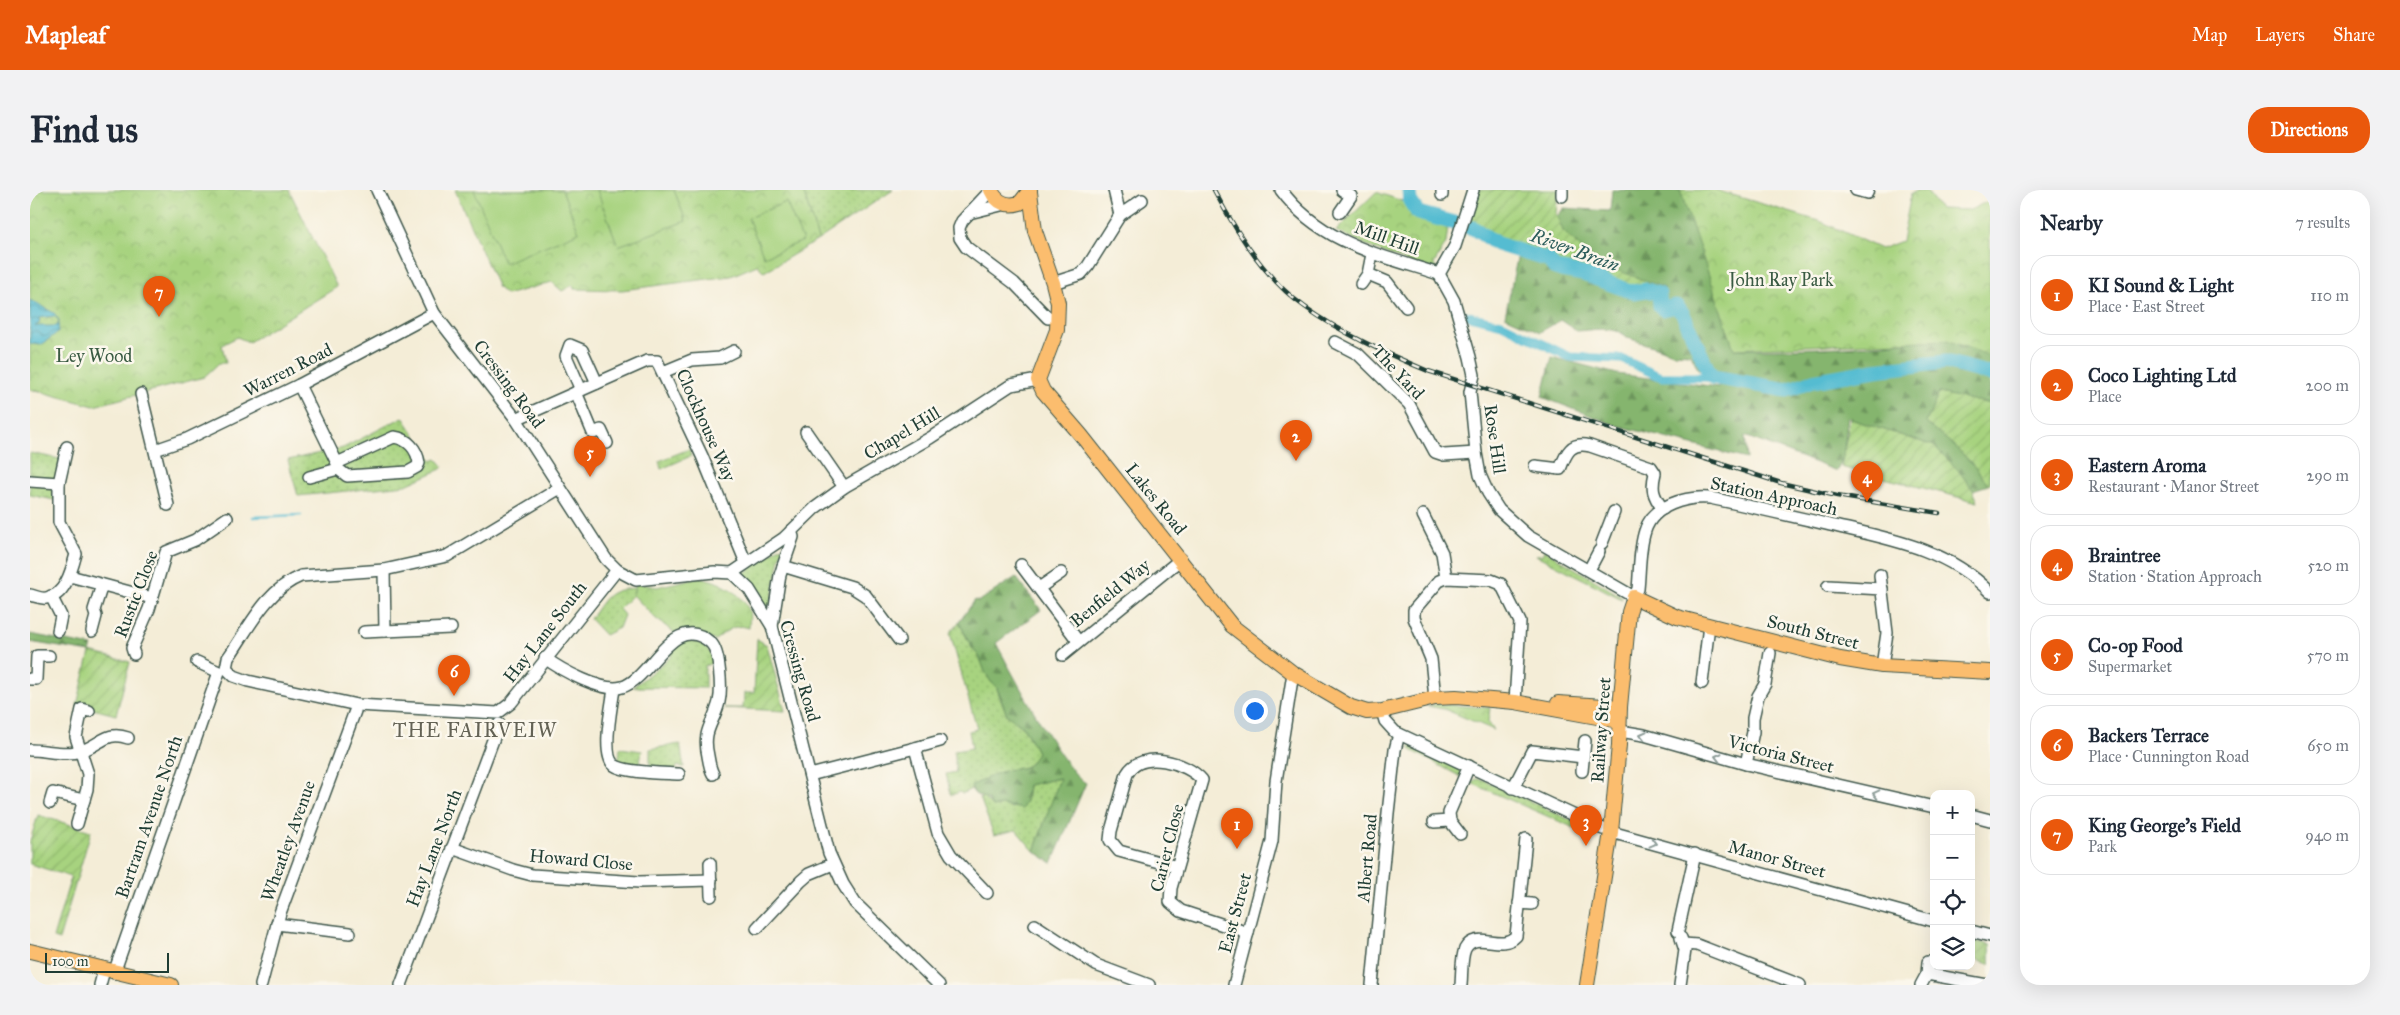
<!DOCTYPE html>
<html lang="en">
<head>
<meta charset="utf-8">
<style>
	body { margin:0; font-family:"IM FELL Great Primer",serif; background:#f2f2f3; color:#1f2937 }
	.controls { position:absolute; right:15px; bottom:15px; display:grid; overflow:hidden; border-radius:10px; box-shadow:0 5px 20px #0002 }
	.controls button { width:45px; height:45px; display:grid; place-items:center; padding:0; border:0; border-bottom:1px solid #e0e1e3; background:#fff; color:#1f2937; font:25px sans-serif }
	.scale { position:absolute; left:15px; bottom:12px; width:124px; box-sizing:border-box; padding-left:5px; border:2px solid #1f3d34; border-top:0; font-size:14px; line-height:18px; white-space:nowrap; color:#1f3d34; -webkit-text-stroke:4px #fbf7ec; paint-order:stroke }
	.you { position:absolute; left:1224px; top:520px; width:18px; height:18px; margin:-12px; border:4px solid #fff; border-radius:50%; background:#1a73e8; box-shadow:0 0 0 8px #1a73e833 }
	.badge { display:grid; place-items:center; width:32px; height:32px; border-radius:50%; background:#ea580c; color:#fff; font-size:16px; font-weight:700 }
	.pin { position:absolute; translate:-50% -41px; filter:drop-shadow(0 1px 2px #0008) }
	.pin::after { content:''; position:absolute; top:26px; width:18px; height:15px; background:inherit; clip-path:polygon(0 0,100% 0,50% 100%) }
	.list { margin:0; padding:0; list-style:none }
	h2 { display:flex; justify-content:space-between; align-items:center; height:65px; margin:0; padding:0 20px; font-size:21px }
	h2 small { font-size:16px; font-weight:400; color:#747a83 }
	.list li { display:grid; grid-template-columns:32px 1fr auto; gap:15px; align-items:center; box-sizing:border-box; height:80px; margin:0 10px 10px; padding:0 10px; border:1px solid #e0e1e3; border-radius:20px }
	.list b { display:block; font-size:19px; white-space:nowrap }
	.list p { margin:0; font-size:16px; white-space:nowrap; color:#747a83 }
	.list em { font-size:16px; font-style:normal; color:#747a83 }
	.icon { flex:none; width:28px; height:28px; fill:none; stroke:currentColor; stroke-width:2; stroke-linecap:round; stroke-linejoin:round }
	.map { position:relative; flex:none; width:1960px; height:795px; overflow:hidden; border-radius:20px }
	header { display:flex; align-items:center; gap:30px; box-sizing:border-box; height:70px; padding:0 25px; background:#ea580c; color:#fff }
	header strong { font-size:24px }
	nav { display:flex; gap:28px; margin-inline-start:auto; font-size:18px }
	.intro { display:flex; align-items:center; justify-content:space-between; box-sizing:border-box; height:120px; padding:0 30px }
	h1 { margin:0; font-size:35px }
	.button { padding:12px 22px; border-radius:20px; background:#ea580c; color:#fff; font-size:18px; font-weight:700 }
	main { display:flex; gap:30px; padding:0 30px }
	aside { flex:1; background:#fff; border-radius:20px; box-shadow:0 5px 20px #0002 }
	.map>svg:first-child { display:block }
	.grass { fill:url(#grass-dots); stroke:#63885a }
	.forest { fill:url(#forest-firs); stroke:#527951 }
	.park { fill:url(#park-crowns); stroke:#63885a }
	.garden { fill:url(#garden-furrows); stroke:#63885a }
	.pitch { fill:#a7d37f; stroke:#63885a }
	.water { fill:url(#water-waves); stroke:#3a7c82 }
	.lines { fill:none; stroke-linecap:round; stroke-linejoin:round }
	.stream { stroke:#54bcd1; stroke-width:2.5 }
	.canal { stroke:#54bcd1; stroke-width:9 }
	.river { stroke:#54bcd1; stroke-width:15 }
	.minor-casing { stroke:#3f574c; stroke-width:14 }
	.major-casing { stroke:#3f574c; stroke-width:16 }
	.minor { stroke:#fff; stroke-width:11 }
	.major { stroke:#fbbd6e; stroke-width:14 }
	.rail-casing { stroke:#1f3d34; stroke-width:4.5 }
	.rail { stroke:#fbf7ec; stroke-width:2.5; stroke-dasharray:8; stroke-linecap:butt }
	.oneway { stroke:#8f9e9a }
	.labels { text-anchor:middle; dominant-baseline:central; stroke-width:5; stroke-linejoin:round; paint-order:stroke }
	.street-label { font-size:18px; fill:#1f3d34; stroke:#fbf7ec }
	.park-label { font-size:18px; fill:#3a5b43; stroke:#fbf7ec }
	.water-label { font-size:19px; font-style:italic; fill:#2c5d5b; stroke:#fbf7ec }
	.quarter-label { font-size:20px; letter-spacing:1px; fill:#646356; stroke:#fbf7ec }
</style>
</head>
<body>
<header>
<strong>Mapleaf</strong>
<nav><a>Map</a><a>Layers</a><a>Share</a></nav>
</header>
<div class="intro"><h1>Find us</h1><a class="button">Directions</a></div>
<main>
<div class="map">
<svg width="1960" height="795" viewBox="0 0 1960 795">
	<defs>
		<pattern id="grass-dots" width="8" height="8" patternUnits="userSpaceOnUse" patternTransform="scale(1.25)"><rect width="8" height="8" fill="#a7d37f"/><path d="M2 2h.1M6 6h.1" fill="none" stroke="#8fb66e" stroke-width="1.8" stroke-linecap="round"/></pattern>
		<pattern id="forest-firs" width="22" height="20" patternUnits="userSpaceOnUse" patternTransform="scale(1.25)"><rect width="22" height="20" fill="#85b56e"/><path d="M5 1l3.5 6h-7zM16 11l3.5 6h-7z" fill="#6c945b"/></pattern>
		<pattern id="park-crowns" width="20" height="18" patternUnits="userSpaceOnUse" patternTransform="scale(1.25)"><rect width="20" height="18" fill="#a7d37f"/><path d="M2 6a3 3 0 1 1 6 0M12 15a3 3 0 1 1 6 0" fill="none" stroke="#8fb66e"/></pattern>
		<pattern id="garden-furrows" width="10" height="10" patternUnits="userSpaceOnUse" patternTransform="scale(1.25)"><rect width="10" height="10" fill="#a7d37f"/><path d="M-1 1l2-2M0 10L10 0M9 11l2-2" fill="none" stroke="#8fb66e"/></pattern>
		<pattern id="water-waves" width="16" height="10" patternUnits="userSpaceOnUse" patternTransform="scale(1.25)"><rect width="16" height="10" fill="#54bcd1"/><path d="M0 5q4-4 8 0t8 0" fill="none" stroke="#459aaa"/></pattern>
	</defs>
	<rect width="100%" height="100%" fill="#fbf7ec"/>
	<filter id="ink" filterUnits="userSpaceOnUse"><feTurbulence type="fractalNoise" baseFrequency=".02" numOctaves="2"/><feDisplacementMap in="SourceGraphic" scale="10" xChannelSelector="R" yChannelSelector="G"/><feConvolveMatrix kernelMatrix="1 2 1 2 8 2 1 2 1" color-interpolation-filters="sRGB"/></filter>
	<filter id="wash" filterUnits="userSpaceOnUse"><feTurbulence type="fractalNoise" baseFrequency=".0096" numOctaves="4" result="noise"/><feDisplacementMap in="SourceGraphic" scale="20" xChannelSelector="R" yChannelSelector="G"/><feGaussianBlur stdDeviation="1.12" result="paint"/><feColorMatrix in="noise" values="0 0 0 0 0 0 0 0 0 0 0 0 0 0 0 0 0 1.4 0 .05"/><feComposite in="paint" operator="in"/></filter>
	<g filter="url(#wash)">
		<rect width="100%" height="100%" fill="#f4edd7"/>
		<g class="grass">
			<polygon points="773,0 863,0 788,50"/>
			<polygon points="373,227 402,271 407,269 413,276 411,279 376,295 268,306 258,270 313,258"/>
			<polygon points="659,259 661,266 631,279 629,271"/>
			<polygon points="0,263 30,269 24,310 0,305"/>
			<polygon points="754,357 751,364 739,424 724,396 713,384 748,358"/>
			<polygon points="1514,360 1591,406 1592,409 1506,365 1512,365"/>
			<path d="M605,398l-2,7 -14,14 5,6 -5,13 -14,7 -15,-16c16,-22 16,-29 45,-31z"/>
			<path d="M929,432l13,26 7,8 12,26 5,4 11,29 17,13 13,24c-10,21 -15,13 -32,19 -12,4 -24,9 -34,16l4,7 -4,-5 -9,5 -2,-2 -9,3 -5,-21 10,-2 -2,-21 18,-3 -3,-17 8,-2 -27,-96z"/>
			<path d="M659,450c15,4 20,7 25,22l-9,4v22l-72,-1 39,-31 -5,-4 13,-10z"/>
			<polygon points="650,554 654,577 647,576 646,582 620,577 620,559"/>
			<polygon points="1383,556 1428,578 1431,582 1431,587 1381,560 1379,557"/>
			<polygon points="590,558 612,561 609,576 590,574 582,567 589,568"/>
			<polygon points="1031,588 1004,661 986,640 964,645 950,608 953,607 962,617 973,615 982,618 996,611 998,595"/>
			<polygon points="1446,589 1454,590 1549,634 1549,640 1441,593"/>
		</g>
		<g class="forest">
			<path d="M1582,0h68l54,159c54,1 107,-1 161,-6 32,-3 63,-13 95,-13v74l-51,-11 -13,30c24,19 45,35 62,62l-15,5 -15,-20 -24,-24 -84,-27 -2,-3 -5,41 -6,14 -92,-35 2,23 -132,-34 -73,-28 10,-40 65,17 101,13 9,-15 -29,-3 -7,-15 -18,-1 -45,-15c-12,-13 -35,-8 -51,-7l-16,-11 -21,12 -35,-16 19,-90 15,11 25,-29 46,3z"/>
			<path d="M986,387l25,33 -45,33c14,26 68,129 90,140l-34,80 -18,-12 26,-73 -32,7 -2,16 -4,8 -19,-4 -11,2 -4,-7 -13,-6 -4,-8c10,-5 22,-12 33,-15 18,-5 23,2 33,-19l-13,-24 -17,-13 -11,-29 -5,-4 -6,-10 -6,-16 -7,-8 -13,-26 16,-22 3,2z"/>
			<polygon points="0,444 62,456 60,462 0,452"/>
		</g>
		<g class="park">
			<polygon points="0,0 259,0 307,97 219,152 207,147 192,155 196,173 189,173 174,187 64,216 0,199"/>
			<polygon points="425,0 773,0 788,50 734,82 727,75 701,86 592,100 544,99 543,95 532,101 522,92 476,105 468,98"/>
			<polygon points="1650,0 1686,0 1792,32 1851,59 1872,51 1881,4 1888,0 1896,0 1910,19 1940,20 1960,10 1960,166 1917,150 1704,159"/>
			<polygon points="1346,2 1381,14 1389,29 1418,37 1416,53 1404,74 1409,84 1344,59 1306,41"/>
			<path d="M670,387c19,4 39,14 48,31 3,5 1,14 1,20 -15,-5 -22,3 -34,12l-39,-6 -21,-16 -22,-23 3,-12 21,4z"/>
			<polygon points="1408,514 1460,518 1458,532 1464,540 1414,519 1397,516"/>
		</g>
		<g class="garden">
			<polygon points="1448,0 1528,0 1526,24 1533,41 1565,72 1635,98 1605,98 1555,79 1534,76 1521,66 1482,55 1440,32"/>
			<path d="M1909,203l51,11v80l-2,1c-17,-27 -38,-43 -62,-62z"/>
			<polygon points="1820,229 1904,256 1928,280 1943,300 1948,312 1811,277"/>
			<polygon points="727,449 737,455 755,521 694,518 713,518 714,503 724,503"/>
			<polygon points="60,462 100,472 86,525 47,515"/>
			<polygon points="8,625 61,641 29,750 23,748 41,687 0,674 0,651"/>
			<polygon points="1942,750 1960,755 1960,774 1946,770 1947,766 1941,764"/>
		</g>
		<g class="pitch">
			<polygon points="444,0 532,0 549,42 474,73"/>
			<polygon points="567,0 644,0 656,31 588,56"/>
			<polygon points="756,12 773,51 734,67 718,28"/>
		</g>
		<polygon class="water" points="0,110 24,123 29,130 24,126 9,128 10,133 5,136 27,136 29,131 28,142 11,155 0,154"/>
		<g class="lines">
			<polyline class="stream" points="223,327 271,325"/>
			<polyline class="canal" points="1435,125 1472,134 1540,167 1592,169 1631,187 1683,187"/>
			<polyline class="river" points="1379,0 1380,11 1388,23 1443,38 1467,54 1518,70 1525,78 1531,80 1553,84 1603,102 1617,100 1629,104 1630,116 1633,119 1646,116 1653,124 1678,180 1683,187 1757,200 1783,191 1845,180 1916,172 1960,184"/>
		</g>
	</g>
	<g filter="url(#ink)">
		<g class="lines">
			<g class="minor-casing">
				<g id="minor">
					<polyline points="347,0 404,123 486,229 576,369 587,380 606,390 684,382 702,383 719,399 742,436 799,663 813,694 825,713 909,795"/>
					<polyline points="961,0 932,31 929,38 930,48 936,57 984,93 1018,128"/>
					<polyline points="1084,0 1090,25"/>
					<path d="M1251,0c39,53 99,65 158,84"/>
					<polyline points="1826,0 1837,3 1838,0"/>
					<polyline points="1412,5 1412,0"/>
					<polyline points="1532,6 1532,0"/>
					<polyline points="1310,22 1321,6 1312,0"/>
					<polyline points="939,23 975,14"/>
					<polyline points="1342,64 1338,84 1357,92 1376,117"/>
					<path d="M1409,84l15,27 16,56 4,18 -4,17 6,61 4,22 8,18 11,17 29,26 106,61 4,-8c2,-19 1,-40 7,-58 8,-26 41,-35 65,-33 39,8 77,17 116,26 59,14 120,23 164,68"/>
					<polyline points="1409,84 1425,56 1443,0"/>
					<polyline points="1023,93 1051,84 1058,76 1090,25 1112,10"/>
					<polyline points="1331,94 1338,84"/>
					<polyline points="1305,152 1328,164 1379,214 1405,262 1414,265 1446,263"/>
					<polyline points="633,182 662,170 690,168 704,161"/>
					<path d="M269,195l38,78 1,6 9,7 61,-4 9,-5 2,-4c-2,-14 -11,-24 -25,-26l-57,26"/>
					<polyline points="551,200 536,166 540,155 552,160 567,193"/>
					<polyline points="546,202 563,243 571,240 577,253"/>
					<polyline points="111,204 138,315"/>
					<polyline points="486,229 617,171 627,171 672,266 714,368 718,371"/>
					<polyline points="776,242 814,297"/>
					<polyline points="125,260 157,249 269,195 404,123"/>
					<path d="M1505,276l25,3c6,-16 11,-28 30,-23l61,21 4,6c-4,16 -2,23 8,36"/>
					<polyline points="279,287 308,279"/>
					<polyline points="0,291 29,293"/>
					<path d="M530,298l-113,68 -63,14 -83,6c-35,14 -52,52 -73,82l-2,10 8,8 14,5 109,24 141,8 13,-10 106,-133"/>
					<polyline points="1393,325 1412,363 1416,388"/>
					<polyline points="1572,353 1584,322"/>
					<polyline points="991,375 1048,451"/>
					<polyline points="753,376 822,397 836,406 869,450"/>
					<polyline points="354,380 355,441 421,438"/>
					<polyline points="1559,380 1569,361"/>
					<polyline points="702,383 754,348 785,318 814,297 900,248 981,195 1008,190"/>
					<polyline points="1850,385 1857,443 1852,476"/>
					<polyline points="40,386 122,408"/>
					<polyline points="1798,396 1852,399"/>
					<polyline points="1009,398 1031,383"/>
					<path d="M0,405c5,1 11,4 16,3 19,-1 26,-29 30,-44l-17,-32v-39l8,-36"/>
					<polyline points="21,406 31,426 28,441"/>
					<polyline points="742,436 750,385 763,347 761,341"/>
					<polyline points="62,441 66,426 64,420 72,395"/>
					<polyline points="334,442 355,441"/>
					<polyline points="104,464 102,458 119,419 136,362 165,350 197,328"/>
					<polyline points="1033,465 1151,369"/>
					<path d="M515,468c16,12 58,35 77,29 29,-8 52,-78 89,-44 9,9 11,46 8,59 -6,23 -17,28 -11,54 1,6 2,13 5,18"/>
					<polyline points="0,489 6,489 7,466 19,466"/>
					<polyline points="1672,493 1679,435"/>
					<path d="M584,499c-2,15 -13,66 0,76 11,8 50,8 65,9"/>
					<polyline points="1405,508 1401,469 1384,428 1384,420 1409,391 1416,388 1461,390 1471,394 1490,432 1485,512"/>
					<polyline points="1352,521 1355,531 1365,542 1573,639"/>
					<polyline points="1590,541 1614,545 1716,574 1904,617"/>
					<polyline points="885,558 910,551"/>
					<path d="M0,560c16,0 36,6 51,1 20,-6 25,-21 47,-13"/>
					<polyline points="1716,574 1723,542 1723,528 1728,506 1735,494 1740,463"/>
					<polyline points="1552,581 1555,551"/>
					<polyline points="780,585 885,558 908,643 921,665 957,703"/>
					<polyline points="1483,598 1502,561 1553,567"/>
					<polyline points="20,613 23,603 54,610"/>
					<polyline points="1941,625 1960,630"/>
					<polyline points="1404,632 1420,631"/>
					<polyline points="47,634 57,599 58,584 46,547 52,519 59,521"/>
					<polyline points="1581,642 1904,731"/>
					<polyline points="1430,644 1420,631 1419,623 1439,576"/>
					<polyline points="422,658 483,680 502,685 609,692 681,690"/>
					<polyline points="680,673 681,706"/>
					<path d="M1147,677l-58,-16 -9,-11 1,-9 16,-57c14,-25 60,-12 75,6l-31,108 -1,14 11,9 67,22"/>
					<polyline points="1489,713 1502,714"/>
					<polyline points="247,734 320,743"/>
					<polyline points="1005,735 1066,775 1119,795"/>
					<polyline points="727,738 771,691 779,684 803,674"/>
					<polyline points="1648,741 1665,664"/>
					<polyline points="1941,741 1960,746"/>
					<polyline points="1654,754 1667,755 1770,795"/>
					<polyline points="84,783 189,482 167,472"/>
					<polyline points="1897,784 1957,795"/>
					<polyline points="70,795 74,780"/>
					<polyline points="231,795 250,723 325,521"/>
					<polyline points="371,795 469,534"/>
					<polyline points="1204,795 1242,651 1246,591 1263,483"/>
					<polyline points="1342,795 1358,623 1365,560 1369,544"/>
					<path d="M1431,795c1,-11 0,-27 4,-36 11,-20 36,3 51,-13l10,-97"/>
					<polyline points="1650,795 1655,760 1651,748"/>
					<polyline points="1891,795 1897,784 1898,772"/>
				</g>
			</g>
			<g class="major-casing">
				<g id="major">
					<path d="M961,0c6,13 16,17 29,13l10,-13"/>
					<polyline points="1000,2 1005,41 1023,93 1028,113 1027,140 1008,190 1013,201 1051,245 1202,436 1263,483 1321,517 1337,522 1352,521 1405,508 1426,507 1485,512 1589,531"/>
					<polyline points="1528,513 1590,517"/>
					<polyline points="0,761 141,795"/>
					<polyline points="1557,795 1581,642 1589,555 1590,517 1599,422 1604,407 1647,427 1810,469 1852,476 1960,482"/>
				</g>
			</g>
			<use href="#minor" class="minor"/>
			<use href="#major" class="major"/>
			<g class="rail-casing">
				<path id="rail" d="M1184,0c21,40 53,91 91,117 38,27 80,46 123,64l353,112 56,13 102,17"/>
			</g>
			<use href="#rail" class="rail"/>
		</g>
		<defs><path id="oneway-chevron" d="M-2-3.5L2.5 0L-2 3.5" fill="none" stroke-width="1.6" stroke-linecap="round" stroke-linejoin="round" transform="scale(1.25)"/></defs>
		<g class="oneway">
			<use href="#oneway-chevron" transform="translate(1613 545) rotate(-166)"/>
			<use href="#oneway-chevron" transform="translate(1688 567) rotate(-166)"/>
			<use href="#oneway-chevron" transform="translate(1846 604) rotate(-167)"/>
			<use href="#oneway-chevron" transform="translate(1623 653) rotate(15)"/>
		</g>
	</g>
	<g class="labels">
		<g class="street-label">
			<text transform="translate(1357 48) rotate(20)">Mill Hill</text>
			<text transform="translate(258 180) rotate(-27)">Warren Road</text>
			<text transform="translate(1368 182) rotate(47)">The Yard</text>
			<text transform="translate(479 194) rotate(53)">Cressing Road</text>
			<text transform="translate(676 235) rotate(66)">Clockhouse Way</text>
			<text transform="translate(872 243) rotate(-31)">Chapel Hill</text>
			<text transform="translate(1465 249) rotate(82)">Rose Hill</text>
			<text transform="translate(1744 306) rotate(12)">Station Approach</text>
			<text transform="translate(1126 309) rotate(51)">Lakes Road</text>
			<text transform="translate(1080 403) rotate(-39)">Benfield Way</text>
			<text transform="translate(106 404) rotate(-69)">Rustic Close</text>
			<text transform="translate(515 442) rotate(-52)">Hay Lane South</text>
			<text transform="translate(1783 442) rotate(14)">South Street</text>
			<text transform="translate(770 481) rotate(74)">Cressing Road</text>
			<text transform="translate(1571 540) rotate(-86)">Railway Street</text>
			<text transform="translate(1751 564) rotate(14)">Victoria Street</text>
			<text transform="translate(119 627) rotate(-71)">Bartram Avenue North</text>
			<text transform="translate(258 651) rotate(-70)">Wheatley Avenue</text>
			<text transform="translate(404 658) rotate(-69)">Hay Lane North</text>
			<text transform="translate(1137 658) rotate(-76)">Carier Close</text>
			<text transform="translate(1337 668) rotate(-85)">Albert Road</text>
			<text transform="translate(1747 669) rotate(15)">Manor Street</text>
			<text transform="translate(551 670) rotate(5)">Howard Close</text>
			<text transform="translate(1205 723) rotate(-75)">East Street</text>
		</g>
		<g class="park-label">
			<text x="1751" y="90">John Ray Park</text>
			<text x="64" y="166">Ley Wood</text>
		</g>
		<g class="water-label">
			<text transform="translate(1545 60) rotate(20)">River Brain</text>
		</g>
		<g class="quarter-label">
			<text x="445" y="540">THE FAIRVEIW</text>
		</g>
	</g>
</svg>
<div class="controls">
<button>+</button>
<button>−</button>
<button><svg class="icon" aria-label="locate" viewBox="0 0 24 24"><circle cx="12" cy="12" r="6"/><path d="M12 2v4M12 18v4M2 12h4M18 12h4"/></svg></button>
<button><svg class="icon" aria-label="layers" viewBox="0 0 24 24"><path d="M12 4l9 5-9 5-9-5zM3 14l9 5 9-5"/></svg></button>
</div>
<div class="scale">100 m</div>
<div class="you"></div>
<div class="pin badge" style="left:1207px;top:659px">1</div>
<div class="pin badge" style="left:1266px;top:271px">2</div>
<div class="pin badge" style="left:1556px;top:656px">3</div>
<div class="pin badge" style="left:1837px;top:312px">4</div>
<div class="pin badge" style="left:560px;top:287px">5</div>
<div class="pin badge" style="left:424px;top:506px">6</div>
<div class="pin badge" style="left:129px;top:127px">7</div>
</div>
<aside>
<h2>Nearby<small>7 results</small></h2>
<ul class="list">
<li><span class="badge">1</span><div><b>KI Sound &amp; Light</b><p>Place · East Street</p></div><em>110 m</em></li>
<li><span class="badge">2</span><div><b>Coco Lighting Ltd</b><p>Place</p></div><em>200 m</em></li>
<li><span class="badge">3</span><div><b>Eastern Aroma</b><p>Restaurant · Manor Street</p></div><em>290 m</em></li>
<li><span class="badge">4</span><div><b>Braintree</b><p>Station · Station Approach</p></div><em>520 m</em></li>
<li><span class="badge">5</span><div><b>Co-op Food</b><p>Supermarket</p></div><em>570 m</em></li>
<li><span class="badge">6</span><div><b>Backers Terrace</b><p>Place · Cunnington Road</p></div><em>650 m</em></li>
<li><span class="badge">7</span><div><b>King George's Field</b><p>Park</p></div><em>940 m</em></li>
</ul>
</aside>
</main>
</body>
</html>
